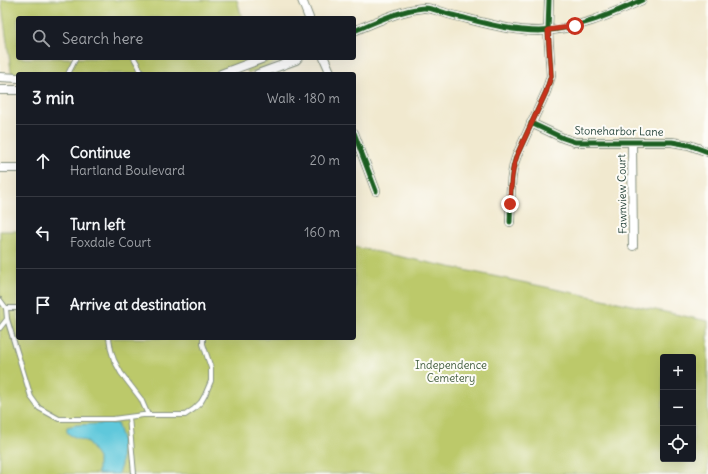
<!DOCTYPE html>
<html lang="en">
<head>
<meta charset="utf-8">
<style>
	body { margin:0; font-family:Delius,sans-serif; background:#242831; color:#f1f3f6 }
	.controls { position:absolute; right:12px; bottom:12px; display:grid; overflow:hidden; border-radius:4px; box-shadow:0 4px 16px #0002 }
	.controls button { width:36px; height:36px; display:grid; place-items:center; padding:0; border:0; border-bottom:1px solid #363941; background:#171b24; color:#f1f3f6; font:20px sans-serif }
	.stop { position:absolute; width:12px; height:12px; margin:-9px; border:3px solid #c8321e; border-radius:50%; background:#fff }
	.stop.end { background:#c8321e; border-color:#fff; box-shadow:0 1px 4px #0008 }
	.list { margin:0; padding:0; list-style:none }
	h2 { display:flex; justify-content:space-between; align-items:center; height:52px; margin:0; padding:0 16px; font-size:17px }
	h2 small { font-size:13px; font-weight:400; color:#9ea1a6 }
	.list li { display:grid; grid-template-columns:26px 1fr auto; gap:12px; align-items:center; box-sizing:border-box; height:72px; padding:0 16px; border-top:1px solid #363941 }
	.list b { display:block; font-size:15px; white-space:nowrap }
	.list p { margin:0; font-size:13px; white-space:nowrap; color:#9ea1a6 }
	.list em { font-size:13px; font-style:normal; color:#9ea1a6 }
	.icon { flex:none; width:22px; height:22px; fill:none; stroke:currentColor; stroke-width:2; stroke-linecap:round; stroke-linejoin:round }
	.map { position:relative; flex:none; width:708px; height:474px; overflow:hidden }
	.search { position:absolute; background:#171b24; box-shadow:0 4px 16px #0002; left:16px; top:16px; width:340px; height:44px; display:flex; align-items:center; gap:10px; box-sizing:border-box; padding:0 14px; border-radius:4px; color:#9ea1a6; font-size:15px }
	.panel { position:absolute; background:#171b24; box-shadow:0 4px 16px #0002; left:16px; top:72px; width:340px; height:268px; border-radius:4px }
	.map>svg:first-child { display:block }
	.green { fill:#bcc96b; stroke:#6e8350; fill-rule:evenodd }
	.water { fill:#5fc8db; stroke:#3f8288 }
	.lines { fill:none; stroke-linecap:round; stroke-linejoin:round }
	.lane-casing { stroke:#889382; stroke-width:6 }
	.street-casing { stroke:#889382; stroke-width:10 }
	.lane { stroke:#fff; stroke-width:4 }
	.street { stroke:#fff; stroke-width:8 }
	.cycleway-casing { stroke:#fdfcf7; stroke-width:8 }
	.cycleway { stroke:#1b5e20; stroke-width:5 }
	.route { stroke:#c8321e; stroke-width:5 }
	.labels { text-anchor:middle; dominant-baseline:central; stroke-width:4; stroke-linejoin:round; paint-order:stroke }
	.street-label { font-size:11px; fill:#1f3d34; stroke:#fdfcf7 }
	.park-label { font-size:11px; fill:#466042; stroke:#fdfcf7 }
</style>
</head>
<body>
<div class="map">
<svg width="708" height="474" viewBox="0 0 708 474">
	<rect width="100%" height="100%" fill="#fdfcf7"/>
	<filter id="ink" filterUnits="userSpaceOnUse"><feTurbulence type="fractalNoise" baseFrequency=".025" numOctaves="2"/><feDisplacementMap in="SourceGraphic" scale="8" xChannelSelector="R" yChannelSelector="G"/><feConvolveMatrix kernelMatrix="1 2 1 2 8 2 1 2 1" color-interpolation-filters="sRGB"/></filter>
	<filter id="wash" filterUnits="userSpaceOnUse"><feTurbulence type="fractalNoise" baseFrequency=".012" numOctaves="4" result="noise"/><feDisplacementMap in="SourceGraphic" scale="16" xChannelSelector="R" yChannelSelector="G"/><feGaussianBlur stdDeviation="0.9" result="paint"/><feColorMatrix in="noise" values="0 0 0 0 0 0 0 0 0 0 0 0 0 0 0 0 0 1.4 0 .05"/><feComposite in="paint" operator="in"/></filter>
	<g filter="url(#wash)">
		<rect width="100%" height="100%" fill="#f1e9cf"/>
		<g class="green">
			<polygon points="1,0 237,0 242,18 18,18 18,58 253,58 221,74 18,74 12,77"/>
			<polygon points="274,58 290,58 250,73 248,73 247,70 248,68"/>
			<path d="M0,231h18v107h336v-91l354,74v153h-708zM663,357h30v102h-30z"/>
		</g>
		<polygon class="water" points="117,423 122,439 121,465 118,474 98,474 98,458 88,442 70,435 67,432 67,427 76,425"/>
	</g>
	<g filter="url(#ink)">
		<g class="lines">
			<g class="lane-casing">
				<g id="lane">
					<polyline points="134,58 138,65 142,74"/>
					<polyline points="68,74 76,58"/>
					<polyline points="0,300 6,308 7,319 31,397 39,408 59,419 113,419 143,415 185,415 194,409 201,402 205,395 211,381 211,368 203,344 203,338"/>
					<polyline points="6,308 18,308"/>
					<polyline points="0,328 7,319"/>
					<polyline points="109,338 111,350 114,360 121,373 141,399 148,415"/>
					<polyline points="129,417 134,474"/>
				</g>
			</g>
			<g class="street-casing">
				<g id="street">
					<polyline points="302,0 309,18"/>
					<path d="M354,31c21,-9 47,-21 69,-23 8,-1 21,5 29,7 29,7 57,16 87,16 37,-1 70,-16 103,-31"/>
					<polyline points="324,58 331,74"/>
					<polyline points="221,74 264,58"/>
					<polyline points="258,74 296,60 298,58"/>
					<polyline points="0,77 18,78"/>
					<polyline points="0,90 18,90"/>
					<polyline points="531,123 563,138 575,142 672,142 689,145 708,152"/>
					<polyline points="354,133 376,191"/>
					<polyline points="632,142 633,246"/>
					<polyline points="0,168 18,168"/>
					<path d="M510,222c1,-22 -1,-46 7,-67l29,-63 5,-16 -3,-46 1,-30"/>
				</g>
			</g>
			<use href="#lane" class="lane"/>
			<use href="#street" class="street"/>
			<g class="cycleway-casing">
				<g id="cycleway">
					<path d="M354,31c21,-9 47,-21 69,-23 8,-1 21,5 29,7 29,7 57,16 87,16 37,-1 70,-16 103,-31"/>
					<polyline points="531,123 563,138 575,142 672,142 689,145 708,152"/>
					<polyline points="354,133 376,191"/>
					<path d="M510,222c1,-22 -1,-46 7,-67l29,-63 5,-16 -3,-46 1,-30"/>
				</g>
			</g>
			<use href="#cycleway" class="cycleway"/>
		</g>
	</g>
	<g class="lines" filter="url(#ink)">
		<path class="route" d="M510,204c1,-17 1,-33 7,-49l29,-63 5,-16 -3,-46 27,-4"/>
	</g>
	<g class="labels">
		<g class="street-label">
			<text transform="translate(619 131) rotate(1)">Stoneharbor Lane</text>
			<text transform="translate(622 194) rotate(-91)">Fawnview Court</text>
		</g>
		<g class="park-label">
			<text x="451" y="365">Independence<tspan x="451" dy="13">Cemetery</tspan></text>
		</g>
	</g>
</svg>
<div class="controls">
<button>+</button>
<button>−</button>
<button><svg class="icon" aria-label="locate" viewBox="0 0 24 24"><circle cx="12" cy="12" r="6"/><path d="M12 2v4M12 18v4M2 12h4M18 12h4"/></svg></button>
</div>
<div class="stop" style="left:575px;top:26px"></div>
<div class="stop end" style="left:510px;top:204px"></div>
<div class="search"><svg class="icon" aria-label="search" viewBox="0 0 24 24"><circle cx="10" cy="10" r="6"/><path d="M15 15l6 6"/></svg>Search here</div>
<section class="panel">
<h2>3 min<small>Walk · 180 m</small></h2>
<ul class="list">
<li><svg class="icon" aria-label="ahead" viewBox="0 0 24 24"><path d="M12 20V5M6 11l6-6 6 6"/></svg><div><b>Continue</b><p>Hartland Boulevard</p></div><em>20 m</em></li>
<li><svg class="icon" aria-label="left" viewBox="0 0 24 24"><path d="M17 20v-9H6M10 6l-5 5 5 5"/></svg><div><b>Turn left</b><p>Foxdale Court</p></div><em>160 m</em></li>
<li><svg class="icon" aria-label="arrive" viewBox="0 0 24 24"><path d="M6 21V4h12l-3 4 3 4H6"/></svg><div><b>Arrive at destination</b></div></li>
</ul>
</section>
</div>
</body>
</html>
